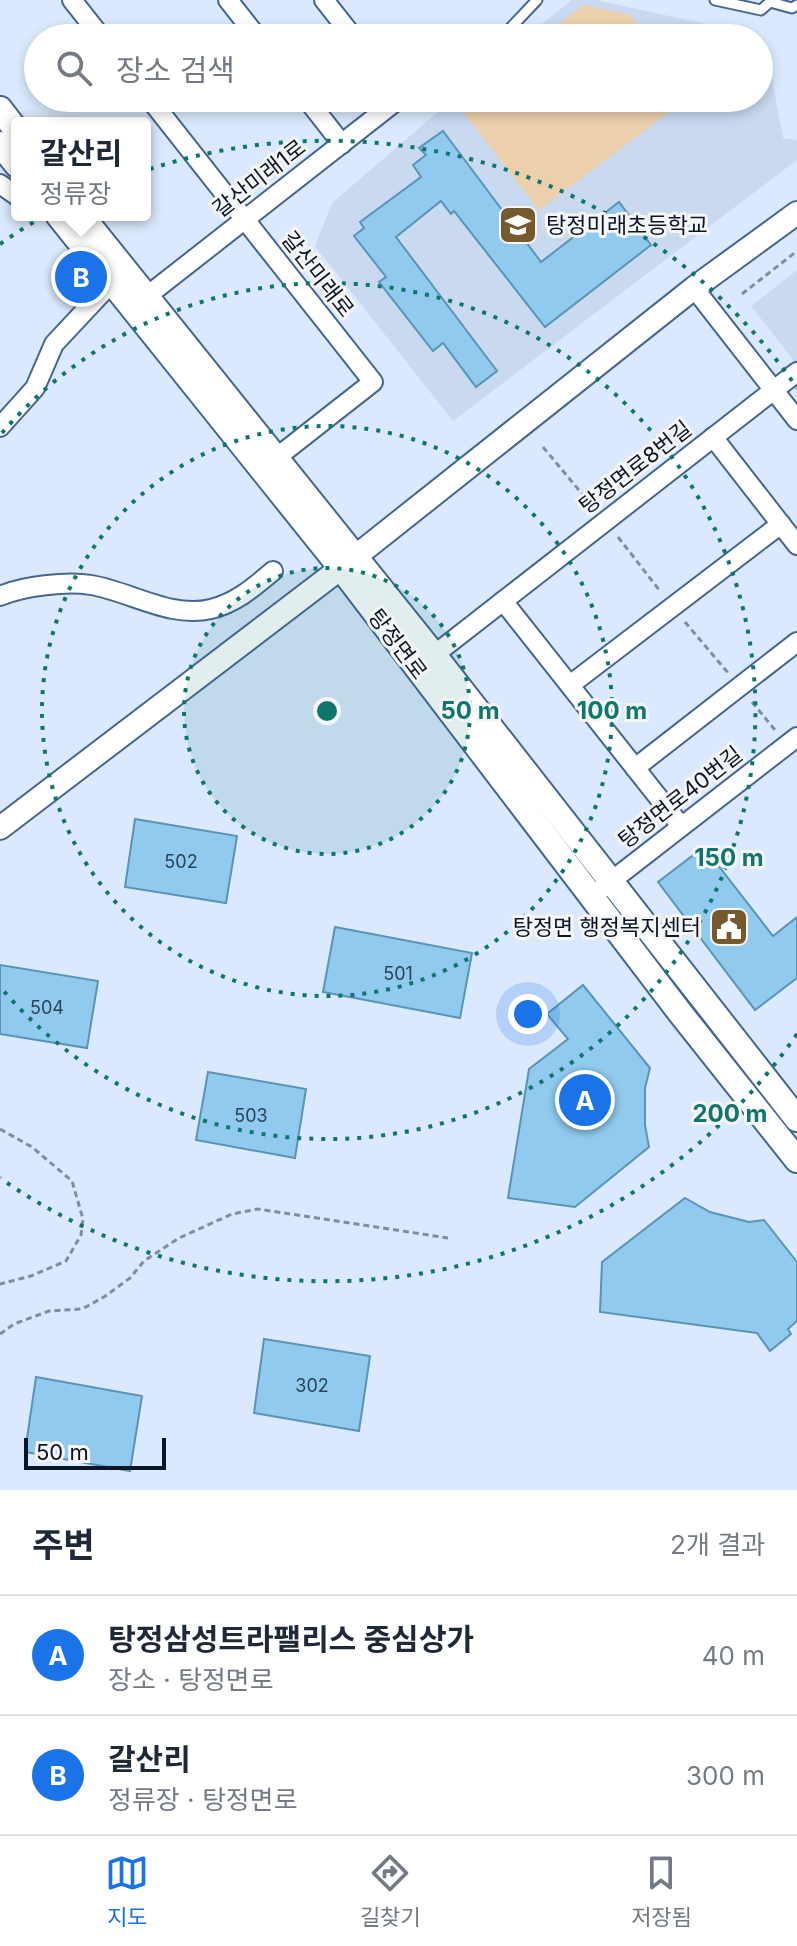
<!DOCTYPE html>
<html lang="ko">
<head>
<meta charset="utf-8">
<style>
	body { margin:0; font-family:Inter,"Noto Sans KR",sans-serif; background:#f2f2f3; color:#1f2937 }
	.scale { position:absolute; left:24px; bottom:20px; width:142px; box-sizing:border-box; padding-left:8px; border:4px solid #091628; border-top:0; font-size:22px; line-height:28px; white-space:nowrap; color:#091628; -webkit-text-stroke:6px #f5f5f5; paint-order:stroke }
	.you { position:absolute; left:528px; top:1014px; width:28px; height:28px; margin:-20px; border:6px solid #fff; border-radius:50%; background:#1a73e8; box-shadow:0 0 0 12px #1a73e833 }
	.badge { display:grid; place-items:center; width:52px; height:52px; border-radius:50%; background:#1a73e8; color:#fff; font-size:26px; font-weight:700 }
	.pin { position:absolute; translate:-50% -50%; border:4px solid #fff; box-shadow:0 2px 8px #0006 }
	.popup { position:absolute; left:11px; top:117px; width:140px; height:104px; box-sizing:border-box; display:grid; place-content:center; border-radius:8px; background:#fff; filter:drop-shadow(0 2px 6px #0005); font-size:26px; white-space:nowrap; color:#747a83 }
	.popup b { font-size:30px; color:#1f2937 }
	.popup::after { content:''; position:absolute; left:50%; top:100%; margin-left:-16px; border:16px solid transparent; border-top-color:#fff }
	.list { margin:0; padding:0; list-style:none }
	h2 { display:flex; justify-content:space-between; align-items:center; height:104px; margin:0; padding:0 32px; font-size:34px }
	h2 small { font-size:26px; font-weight:400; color:#747a83 }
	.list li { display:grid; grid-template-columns:52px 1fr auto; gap:24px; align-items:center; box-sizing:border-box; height:120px; padding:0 32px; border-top:2px solid #e0e1e3 }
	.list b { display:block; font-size:30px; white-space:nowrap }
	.list p { margin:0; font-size:26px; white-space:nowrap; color:#747a83 }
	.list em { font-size:26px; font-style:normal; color:#747a83 }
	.icon { flex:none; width:44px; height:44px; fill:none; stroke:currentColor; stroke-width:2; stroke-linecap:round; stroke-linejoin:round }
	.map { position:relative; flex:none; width:797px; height:1490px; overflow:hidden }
	.search { position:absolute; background:#fff; box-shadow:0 4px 12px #0003; left:24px; right:24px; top:24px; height:88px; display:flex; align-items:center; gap:20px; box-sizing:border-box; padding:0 28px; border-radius:44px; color:#747a83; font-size:30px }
	.sheet { height:344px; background:#fff }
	nav { display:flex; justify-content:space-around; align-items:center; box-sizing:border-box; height:112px; border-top:2px solid #e0e1e3; background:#fff; font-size:22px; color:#747a83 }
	nav a { display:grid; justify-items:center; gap:4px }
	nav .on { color:#1a73e8 }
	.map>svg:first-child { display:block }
	.built { fill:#c9daf0 }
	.green { fill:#ecd0ac }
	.building { fill:#90cbef; stroke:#5994b5; stroke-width:2 }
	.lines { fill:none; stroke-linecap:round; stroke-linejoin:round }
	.service-casing { stroke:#456691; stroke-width:13 }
	.minor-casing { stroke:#456691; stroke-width:22 }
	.tertiary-casing { stroke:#456691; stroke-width:26 }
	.secondary-casing { stroke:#456691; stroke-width:28 }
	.path { stroke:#7f8da1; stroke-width:3; stroke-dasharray:6 4; stroke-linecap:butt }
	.service { stroke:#fff; stroke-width:9 }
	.minor { stroke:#fff; stroke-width:18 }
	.tertiary { stroke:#fff; stroke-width:22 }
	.secondary { stroke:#fff; stroke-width:24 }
	.ring { fill:none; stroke:#0f766e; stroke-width:4; stroke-dasharray:4 8 }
	.labels { text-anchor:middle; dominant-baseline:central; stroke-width:6; stroke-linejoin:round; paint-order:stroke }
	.number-label { font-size:18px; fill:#2b435a }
	.street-label { font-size:22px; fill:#091628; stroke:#f5f5f5 }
	.poi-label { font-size:22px; fill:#091628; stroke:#f5f5f5; text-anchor:start }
	.centre { fill:#0f766e; stroke:#f5f5f5; stroke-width:4 }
	.ring-label { font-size:24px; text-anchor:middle; font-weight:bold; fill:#0f766e; stroke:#f5f5f5; stroke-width:6; stroke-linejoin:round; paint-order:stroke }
</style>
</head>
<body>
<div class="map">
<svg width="797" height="1490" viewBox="0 0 797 1490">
	<rect width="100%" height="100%" fill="#dae9fd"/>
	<g class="built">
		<polygon points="572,0 596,0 751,34 758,38 524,38"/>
		<polygon points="759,38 765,42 783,138 797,140 797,160 453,421 315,246 332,203 454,98 759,98"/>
		<polygon points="797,270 797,365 751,306"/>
	</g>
	<g class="green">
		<polygon points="583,5 630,15 648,38 541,38"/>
		<polygon points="465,98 688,98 539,210 457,104"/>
	</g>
	<g class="building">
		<polygon points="443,131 541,262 619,202 651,245 545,327 454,211 451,214 441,201 396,237 497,371 476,387 443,343 433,351 379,282 386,277 354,236 364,228 360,222 421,177 413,165 426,155 419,148"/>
		<polygon points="135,819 237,836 226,903 125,887"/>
		<polygon points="704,847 773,936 797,917 797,978 755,1010 658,882"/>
		<polygon points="335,927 472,953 460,1018 323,992"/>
		<polygon points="0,965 98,981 87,1048 0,1034"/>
		<polygon points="583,985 650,1068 645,1088 645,1125 649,1147 575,1207 508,1198 529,1069 568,1039 547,1014"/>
		<polygon points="208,1072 306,1089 295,1158 196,1140"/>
		<polygon points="685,1198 710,1212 749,1222 764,1220 797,1262 797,1321 788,1329 791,1334 770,1351 757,1333 600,1312 602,1262"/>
		<polygon points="264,1339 370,1356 359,1431 254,1413"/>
		<polygon points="36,1377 142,1396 130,1471 25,1452"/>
	</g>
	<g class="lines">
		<g class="service-casing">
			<g id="service">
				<polyline points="715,0 761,10 770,2 792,8 797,5"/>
				<polyline points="501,38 537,0"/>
				<polyline points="405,98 418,101 433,98"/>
			</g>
		</g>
		<g class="minor-casing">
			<g id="minor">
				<polyline points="72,0 102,38"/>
				<polyline points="228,0 258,38"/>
				<polyline points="324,0 354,38"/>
				<polyline points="149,98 373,382 276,458"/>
				<polyline points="306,98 342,144"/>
				<polyline points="0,184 17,196"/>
				<polyline points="694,288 797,420"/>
				<polyline points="147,296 400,98"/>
				<polyline points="0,427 35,388 54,344 112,282"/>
				<polyline points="713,437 797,545"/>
				<path d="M0,596c23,-10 67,-15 91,-11 38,6 80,34 120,24 25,-6 43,-22 62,-38"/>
				<polyline points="503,601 681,826"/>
				<polyline points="434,655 797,372"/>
				<polyline points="570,685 781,524"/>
				<polyline points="635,768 797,642"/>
				<polyline points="592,896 797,737"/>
			</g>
		</g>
		<g class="tertiary-casing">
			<polyline id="tertiary" points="0,828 341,568 694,288 797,213"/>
		</g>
		<g class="secondary-casing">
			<g id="secondary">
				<polyline points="0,109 17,131"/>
				<polyline points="0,144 17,165"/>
				<polyline points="58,215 341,568 681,1014 797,1160"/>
				<polyline points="81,215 434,655 797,1119"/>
			</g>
		</g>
		<g class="path">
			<polyline points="742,294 797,251"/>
			<polyline points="543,447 593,507"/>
			<polyline points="618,537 660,591"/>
			<polyline points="685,622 729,674"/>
			<polyline points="752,702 775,730"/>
			<polyline points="0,1129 32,1147 72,1181 83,1219 81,1235 66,1261 31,1276 0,1284"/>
			<polyline points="0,1334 14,1324 49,1311 82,1309 104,1297 130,1278 144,1261 179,1238 232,1214 258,1209 448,1238"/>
		</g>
		<use href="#service" class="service"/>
		<use href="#minor" class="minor"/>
		<use href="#tertiary" class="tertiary"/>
		<use href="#secondary" class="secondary"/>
	</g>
	<circle cx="327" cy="711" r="143" fill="#0f766e" fill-opacity=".12"/>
	<g class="ring">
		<circle cx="327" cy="711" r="143"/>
		<circle cx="327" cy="711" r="285"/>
		<path d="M2 433A428 428 0 1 1 2 989"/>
		<path d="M797 1034A570 570 0 0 1 0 1178M0 244A570 570 0 0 1 797 388"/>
	</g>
	<defs>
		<g id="school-square" transform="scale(2)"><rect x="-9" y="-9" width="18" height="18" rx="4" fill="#76592d" stroke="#f5f5f5"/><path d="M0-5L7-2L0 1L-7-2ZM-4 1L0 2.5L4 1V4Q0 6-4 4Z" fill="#fff"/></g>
		<g id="civic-square" transform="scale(2)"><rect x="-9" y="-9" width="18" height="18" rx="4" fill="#76592d" stroke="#f5f5f5"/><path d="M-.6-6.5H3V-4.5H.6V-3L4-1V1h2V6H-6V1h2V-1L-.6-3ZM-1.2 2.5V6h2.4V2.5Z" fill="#fff"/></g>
	</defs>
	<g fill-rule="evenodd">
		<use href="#school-square" x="518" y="225"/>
		<use href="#civic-square" x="729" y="927"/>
	</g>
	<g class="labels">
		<g class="number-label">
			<text x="181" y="861">502</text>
			<text x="398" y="973">501</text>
			<text x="47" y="1007">504</text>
			<text x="251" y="1115">503</text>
			<text x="312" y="1385">302</text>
		</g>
		<g class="street-label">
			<text transform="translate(259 178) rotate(-38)">갈산미래1로</text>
			<text transform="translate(318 274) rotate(52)">갈산미래로</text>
			<text transform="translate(635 467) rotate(-38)">탕정면로8번길</text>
			<text transform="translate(398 644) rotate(53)">탕정면로</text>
			<text transform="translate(680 797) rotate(-38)">탕정면로40번길</text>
		</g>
		<g class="poi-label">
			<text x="546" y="225">탕정미래초등학교</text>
			<text x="701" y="927" text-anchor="end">탕정면 행정복지센터</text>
		</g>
	</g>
	<circle cx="327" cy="711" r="12" class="centre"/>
	<g class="ring-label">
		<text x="470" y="719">50 m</text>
		<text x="612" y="719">100 m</text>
		<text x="729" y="866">150 m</text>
		<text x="730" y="1122">200 m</text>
	</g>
</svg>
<div class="scale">50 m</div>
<div class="you"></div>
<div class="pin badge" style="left:585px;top:1100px">A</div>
<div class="pin badge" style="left:81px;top:277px">B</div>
<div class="popup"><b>갈산리</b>정류장</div>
<div class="search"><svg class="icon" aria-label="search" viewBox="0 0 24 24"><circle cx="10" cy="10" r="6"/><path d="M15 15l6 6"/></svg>장소 검색</div>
</div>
<section class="sheet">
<h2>주변<small>2개 결과</small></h2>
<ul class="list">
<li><span class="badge">A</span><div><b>탕정삼성트라팰리스 중심상가</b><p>장소 · 탕정면로</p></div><em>40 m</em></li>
<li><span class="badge">B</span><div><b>갈산리</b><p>정류장 · 탕정면로</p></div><em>300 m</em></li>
</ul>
</section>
<nav>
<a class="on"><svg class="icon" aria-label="map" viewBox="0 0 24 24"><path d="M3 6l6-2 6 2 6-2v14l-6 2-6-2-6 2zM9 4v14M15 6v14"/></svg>지도</a>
<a><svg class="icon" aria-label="directions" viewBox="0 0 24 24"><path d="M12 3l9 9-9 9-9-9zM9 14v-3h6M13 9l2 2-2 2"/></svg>길찾기</a>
<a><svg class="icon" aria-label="saved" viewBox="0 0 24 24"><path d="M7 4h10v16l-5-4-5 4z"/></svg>저장됨</a>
</nav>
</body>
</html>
